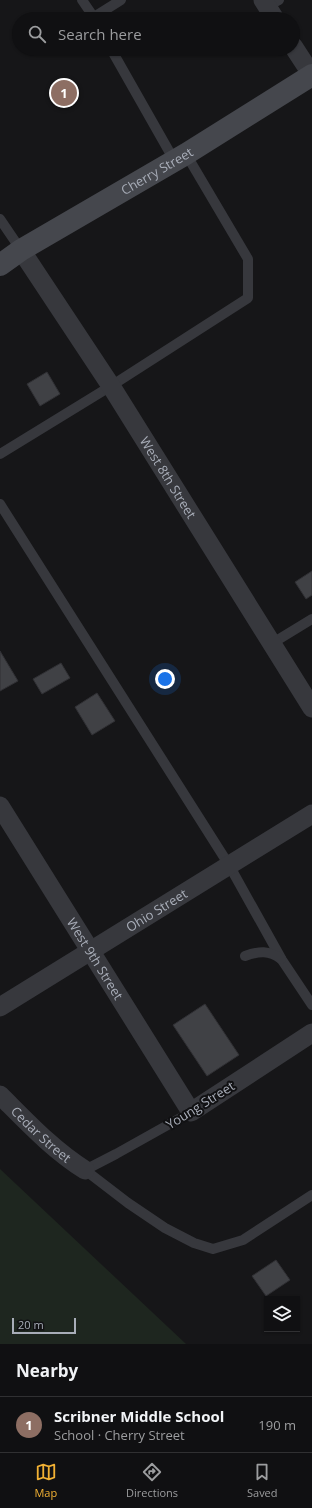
<!DOCTYPE html>
<html lang="en">
<head>
<meta charset="utf-8">
<style>
	body { margin:0; font-family:"Open Sans",sans-serif; background:#1e1e20; color:#f1f3f6 }
	.controls { position:absolute; right:12px; bottom:12px; display:grid; overflow:hidden; border-radius:0px; box-shadow:0 1px 3px #0004 }
	.controls button { width:36px; height:36px; display:grid; place-items:center; padding:0; border:0; border-bottom:1px solid #303032; background:#101012; color:#f1f3f6; font:20px sans-serif }
	.scale { position:absolute; left:12px; bottom:10px; width:64px; box-sizing:border-box; padding-left:4px; border:2px solid #a8adb8; border-top:0; font-size:11px; line-height:14px; white-space:nowrap; color:#a8adb8; -webkit-text-stroke:3px #111113; paint-order:stroke }
	.you { position:absolute; left:165px; top:679px; width:14px; height:14px; margin:-10px; border:3px solid #fff; border-radius:50%; background:#1a73e8; box-shadow:0 0 0 6px #1a73e833 }
	.badge { display:grid; place-items:center; width:26px; height:26px; border-radius:50%; background:#f2b134; color:#fff; font-size:13px; font-weight:700 }
	.pin { position:absolute; translate:-50% -50%; border:2px solid #fff; box-shadow:0 1px 4px #0006 }
	.list { margin:0; padding:0; list-style:none }
	h2 { display:flex; justify-content:space-between; align-items:center; height:52px; margin:0; padding:0 16px; font-size:17px }
	h2 small { font-size:13px; font-weight:400; color:#9c9d9f }
	.list li { display:grid; grid-template-columns:26px 1fr auto; gap:12px; align-items:center; box-sizing:border-box; height:56px; padding:0 16px; border-top:1px solid #303032 }
	.list b { display:block; font-size:15px; white-space:nowrap }
	.list p { margin:0; font-size:13px; white-space:nowrap; color:#9c9d9f }
	.list em { font-size:13px; font-style:normal; color:#9c9d9f }
	.icon { flex:none; width:22px; height:22px; fill:none; stroke:currentColor; stroke-width:2; stroke-linecap:round; stroke-linejoin:round }
	.map { position:relative; flex:none; width:312px; height:1344px; overflow:hidden }
	.search { position:absolute; background:#101012; box-shadow:0 1px 3px #0004; left:12px; right:12px; top:12px; height:44px; display:flex; align-items:center; gap:10px; box-sizing:border-box; padding:0 14px; border-radius:22px; color:#9c9d9f; font-size:15px }
	.sheet { height:108px; background:#101012 }
	nav { display:flex; justify-content:space-around; align-items:center; box-sizing:border-box; height:56px; border-top:1px solid #303032; background:#101012; font-size:11px; color:#9c9d9f }
	nav a { display:grid; justify-items:center; gap:2px }
	nav .on { color:#f2b134 }
	.map>svg:first-child { display:block }
	.green { fill:#1e261f }
	.building { fill:#404145; stroke:#303034 }
	.lines { fill:none; stroke-linecap:round; stroke-linejoin:round }
	.lane { stroke:#37383d; stroke-width:10 }
	.street { stroke:#37383d; stroke-width:19 }
	.secondary { stroke:#45474d; stroke-width:22 }
	.labels { text-anchor:middle; dominant-baseline:central; stroke-width:4; stroke-linejoin:round; paint-order:stroke }
	.street-label { font-size:13px; fill:#a8adb8; stroke:#111113 }
</style>
</head>
<body>
<div class="map">
<svg width="312" height="1344" viewBox="0 0 312 1344">
	<rect width="100%" height="100%" fill="#161618"/>
	<polygon class="green" points="0,1169 186,1344 0,1344"/>
	<g class="building">
		<polygon points="47,372 60,394 40,406 27,384"/>
		<polygon points="312,571 312,595 306,599 295,582"/>
		<polygon points="0,651 18,681 0,691"/>
		<polygon points="61,663 70,678 42,694 33,679"/>
		<polygon points="97,693 115,721 92,735 75,707"/>
		<polygon points="205,1004 239,1055 207,1076 173,1025"/>
		<polygon points="276,1260 290,1280 266,1296 252,1276"/>
	</g>
	<g class="lines">
		<g class="lane">
			<polyline points="82,0 95,19"/>
			<polyline points="267,6 279,0"/>
			<polyline points="94,17 121,0"/>
			<polyline points="111,49 174,160"/>
			<polyline points="0,219 21,250"/>
			<polyline points="0,454 111,386 248,298 248,259 186,154"/>
			<polyline points="0,504 229,865 282,960 312,1005"/>
			<polyline points="271,644 312,619"/>
			<path d="M245,956c14,-5 24,-6 36,3"/>
			<polyline points="191,1112 116,1154 85,1170 128,1203 165,1228 194,1243 213,1249 243,1240 312,1195"/>
		</g>
		<g class="street">
			<polyline points="263,0 275,19"/>
			<polyline points="293,46 312,75"/>
			<path id="s1" d="M21,250l90,136 201,322"/>
			<path id="s2" d="M0,806l191,306 121,-79"/>
			<path id="s3" d="M0,1007l312,-193"/>
			<path id="s4" d="M0,1095c27,27 53,55 85,75"/>
		</g>
		<path class="secondary" id="s5" d="M0,265l21,-15 165,-96 126,-79"/>
	</g>
	<g class="labels">
		<g class="street-label">
			<text stroke="none"><textPath href="#s5" startOffset="183">Cherry Street</textPath></text>
			<text stroke="none"><textPath href="#s1" startOffset="271">West 8th Street</textPath></text>
			<text stroke="none"><textPath href="#s3" startOffset="184">Ohio Street</textPath></text>
			<text stroke="none"><textPath href="#s2" startOffset="180">West 9th Street</textPath></text>
			<text transform="translate(200 1105) rotate(-32)">Young Street</text>
			<text stroke="none"><textPath href="#s4" startOffset="57">Cedar Street</textPath></text>
		</g>
	</g>
</svg>
<div class="controls">
<button><svg class="icon" aria-label="layers" viewBox="0 0 24 24"><path d="M12 4l9 5-9 5-9-5zM3 14l9 5 9-5"/></svg></button>
</div>
<div class="scale">20 m</div>
<div class="you"></div>
<div class="pin badge" style="left:64px;top:93px;background:#8d6e63">1</div>
<div class="search"><svg class="icon" aria-label="search" viewBox="0 0 24 24"><circle cx="10" cy="10" r="6"/><path d="M15 15l6 6"/></svg>Search here</div>
</div>
<section class="sheet">
<h2>Nearby<small></small></h2>
<ul class="list">
<li><span class="badge" style="background:#8d6e63">1</span><div><b>Scribner Middle School</b><p>School · Cherry Street</p></div><em>190 m</em></li>
</ul>
</section>
<nav>
<a class="on"><svg class="icon" aria-label="map" viewBox="0 0 24 24"><path d="M3 6l6-2 6 2 6-2v14l-6 2-6-2-6 2zM9 4v14M15 6v14"/></svg>Map</a>
<a><svg class="icon" aria-label="directions" viewBox="0 0 24 24"><path d="M12 3l9 9-9 9-9-9zM9 14v-3h6M13 9l2 2-2 2"/></svg>Directions</a>
<a><svg class="icon" aria-label="saved" viewBox="0 0 24 24"><path d="M7 4h10v16l-5-4-5 4z"/></svg>Saved</a>
</nav>
</body>
</html>
